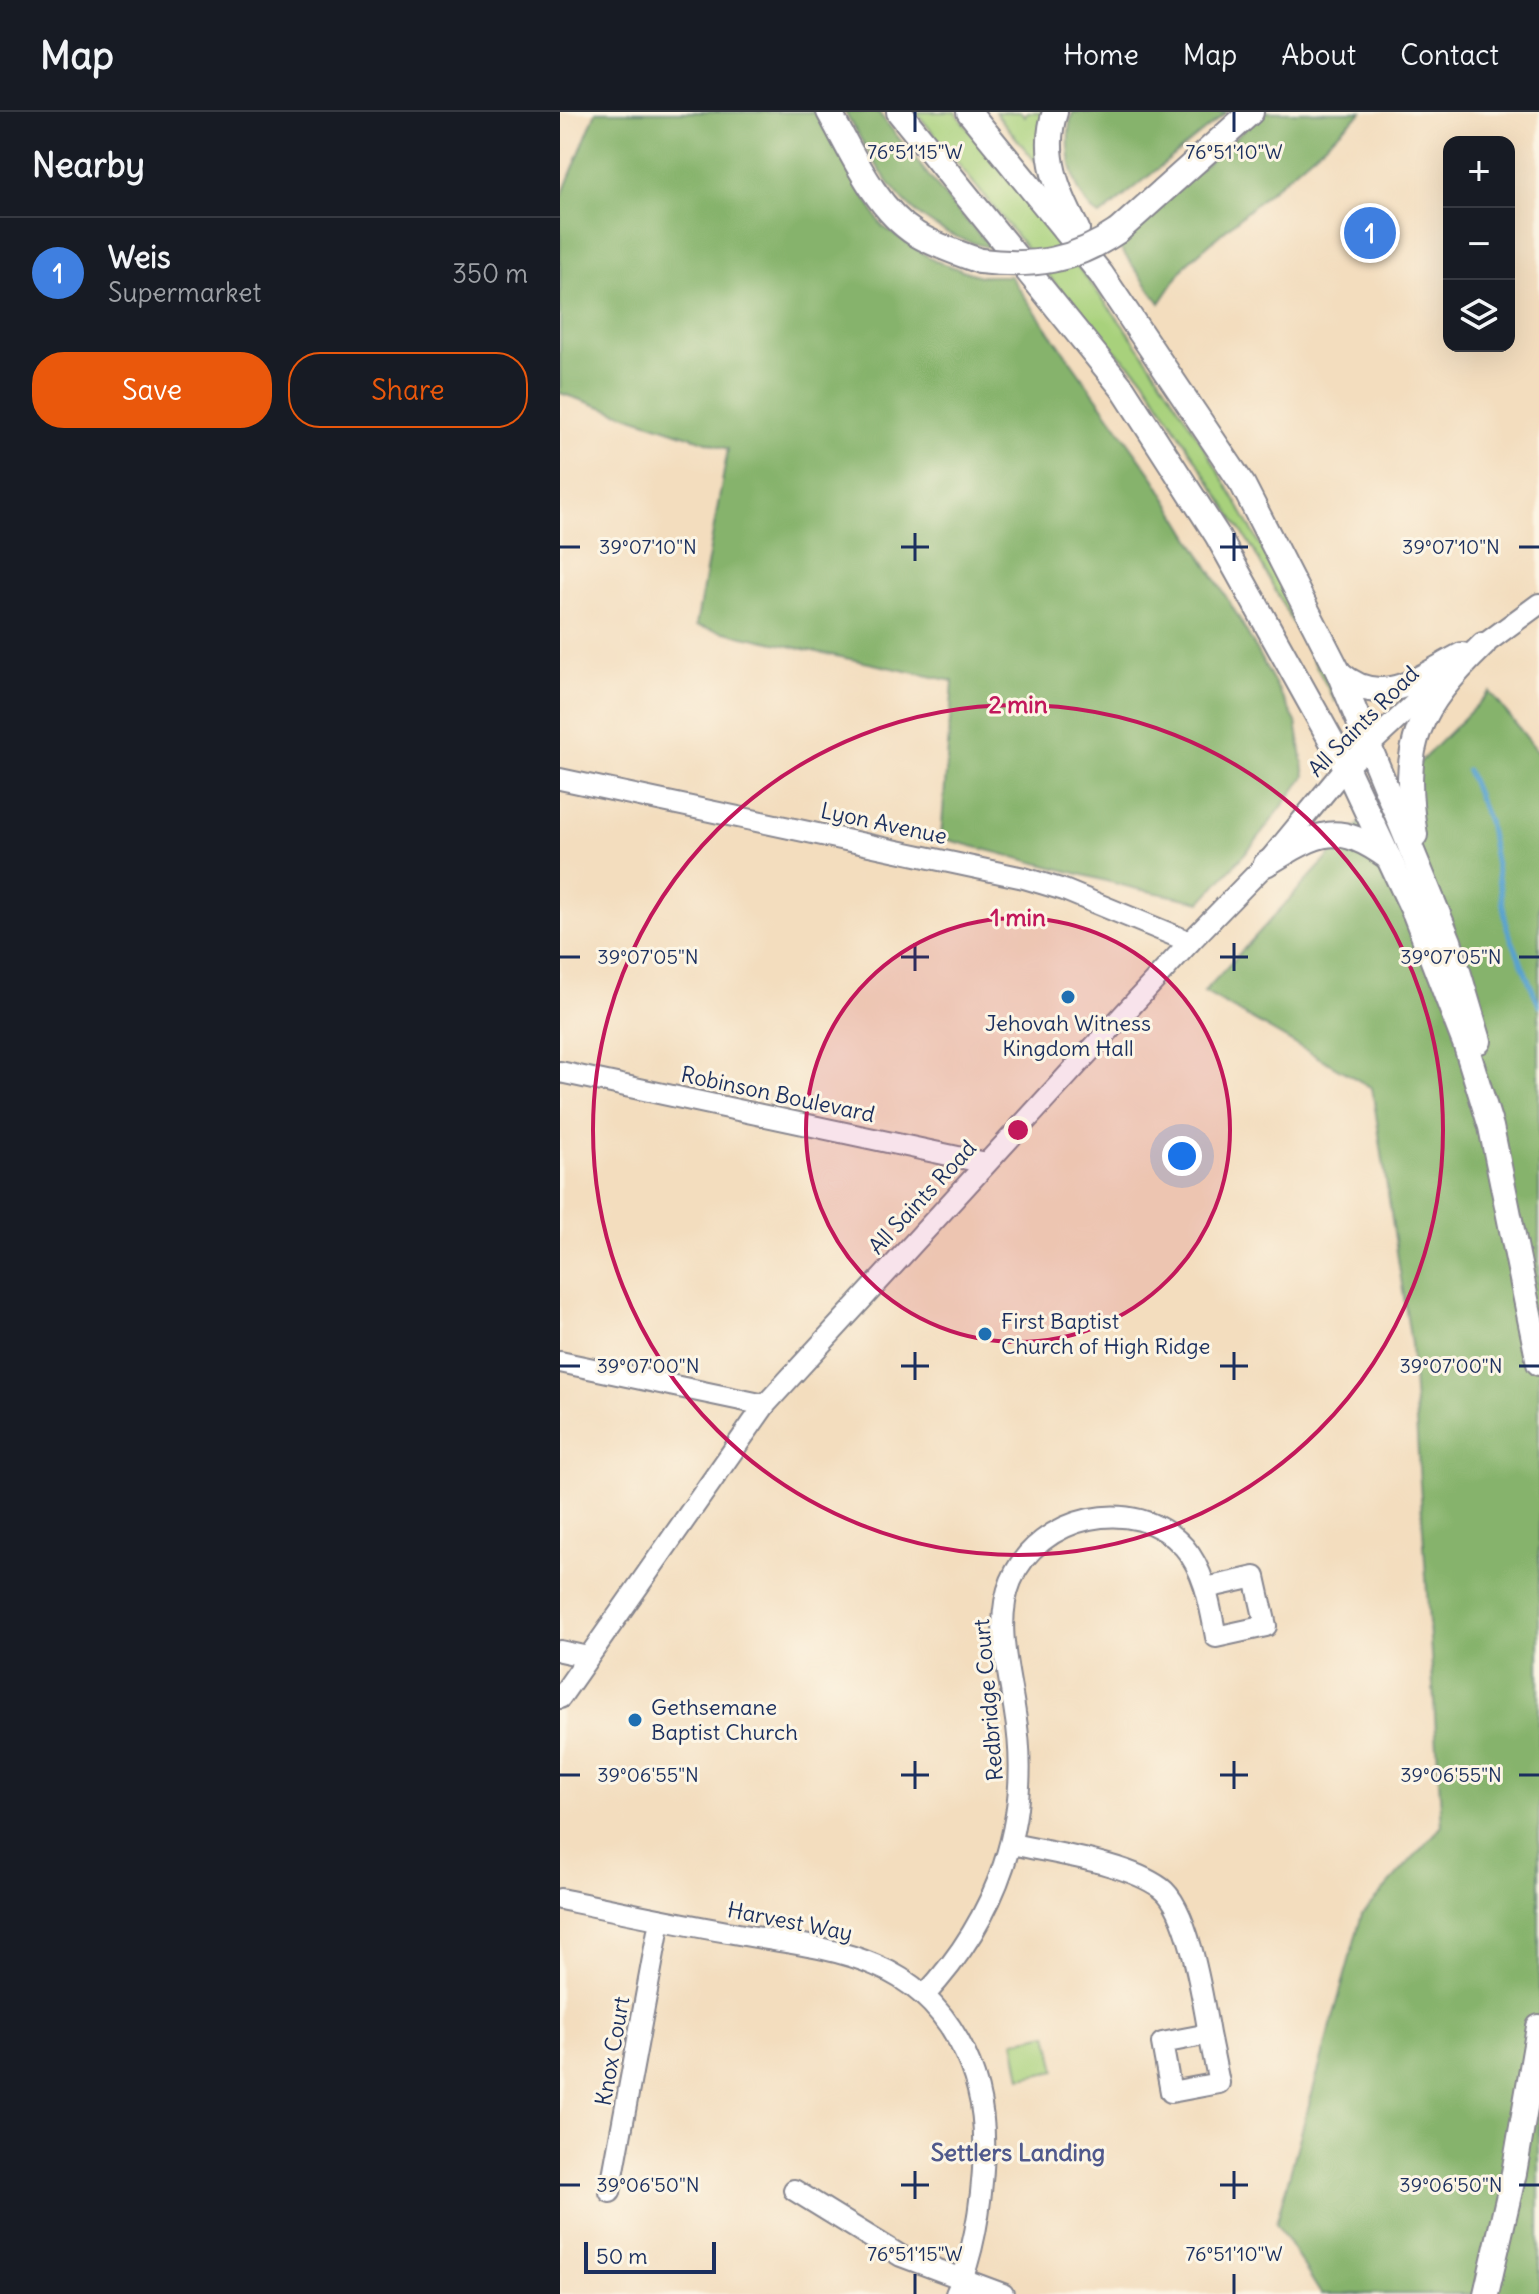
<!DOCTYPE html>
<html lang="en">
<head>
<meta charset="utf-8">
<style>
	body { margin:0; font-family:Delius,sans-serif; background:#242831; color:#f1f3f6 }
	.controls { position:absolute; right:24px; top:24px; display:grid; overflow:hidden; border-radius:16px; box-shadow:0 8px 32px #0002 }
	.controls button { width:72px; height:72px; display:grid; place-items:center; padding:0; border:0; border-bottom:2px solid #363941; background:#171b24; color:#f1f3f6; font:40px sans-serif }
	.scale { position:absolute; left:24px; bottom:20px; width:132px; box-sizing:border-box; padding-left:8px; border:4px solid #1b2f5e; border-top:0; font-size:22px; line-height:28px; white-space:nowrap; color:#1b2f5e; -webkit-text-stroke:6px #fcf5e5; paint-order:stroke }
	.you { position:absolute; left:622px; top:1044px; width:28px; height:28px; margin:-20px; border:6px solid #fff; border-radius:50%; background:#1a73e8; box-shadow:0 0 0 12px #1a73e833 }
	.badge { display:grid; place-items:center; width:52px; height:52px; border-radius:50%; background:#ea580c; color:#fff; font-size:26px; font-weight:700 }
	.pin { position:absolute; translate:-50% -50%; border:4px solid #fff; box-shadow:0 2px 8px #0006 }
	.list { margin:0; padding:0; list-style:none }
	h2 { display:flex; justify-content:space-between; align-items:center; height:104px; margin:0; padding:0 32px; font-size:34px }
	h2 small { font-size:26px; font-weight:400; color:#9ea1a6 }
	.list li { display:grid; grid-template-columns:52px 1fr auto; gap:24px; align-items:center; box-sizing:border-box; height:112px; padding:0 32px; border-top:2px solid #363941 }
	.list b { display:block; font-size:30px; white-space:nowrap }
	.list p { margin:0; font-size:26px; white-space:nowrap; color:#9ea1a6 }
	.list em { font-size:26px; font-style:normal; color:#9ea1a6 }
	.actions { display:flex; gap:16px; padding:24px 32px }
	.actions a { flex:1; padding:18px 0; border:2px solid #ea580c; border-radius:32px; text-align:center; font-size:28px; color:#ea580c }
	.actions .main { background:#ea580c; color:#fff }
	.icon { flex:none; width:44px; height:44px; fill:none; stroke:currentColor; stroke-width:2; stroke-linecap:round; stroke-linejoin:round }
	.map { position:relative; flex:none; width:979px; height:2182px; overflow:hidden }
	header { display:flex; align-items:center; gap:48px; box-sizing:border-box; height:112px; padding:0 40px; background:#171b24; border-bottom:2px solid #363941 }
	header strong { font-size:38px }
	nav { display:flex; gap:44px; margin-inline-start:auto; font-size:28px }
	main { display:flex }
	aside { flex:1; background:#171b24 }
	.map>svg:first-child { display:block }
	.green { fill:#a8d17c; stroke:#62806d; stroke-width:2 }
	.forest { fill:#86b36c; stroke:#507165; stroke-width:2 }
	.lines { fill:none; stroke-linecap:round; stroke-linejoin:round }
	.stream { stroke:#57a2cf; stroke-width:5 }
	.minor-casing { stroke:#87868e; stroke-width:24 }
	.major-casing { stroke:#87868e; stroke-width:28 }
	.minor { stroke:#fff; stroke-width:20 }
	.major { stroke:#fff; stroke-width:24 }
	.major-bridge-casing { stroke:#87868e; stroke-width:28; stroke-linecap:butt }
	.major-bridge { stroke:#fff; stroke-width:24 }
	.ticks { fill:none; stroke:#1b2f5e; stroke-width:3 }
	.ring { fill:none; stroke:#c2185b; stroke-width:4 }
	.poi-dot { fill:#1f6fb2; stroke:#fcf5e5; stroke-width:3 }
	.labels { text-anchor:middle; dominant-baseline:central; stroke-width:6; stroke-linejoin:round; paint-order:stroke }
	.street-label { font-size:22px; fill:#1b2f5e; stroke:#fcf5e5 }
	.poi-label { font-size:22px; fill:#1b2f5e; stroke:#fcf5e5; text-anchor:start }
	.neighbourhood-label { font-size:24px; font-weight:bold; fill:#50598c; stroke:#fcf5e5 }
	.ticks-label { font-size:20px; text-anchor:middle; fill:#1b2f5e; stroke:#fcf5e5; stroke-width:6; stroke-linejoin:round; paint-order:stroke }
	.centre { fill:#c2185b; stroke:#fcf5e5; stroke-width:4 }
	.ring-label { font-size:24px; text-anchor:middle; font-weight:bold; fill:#c2185b; stroke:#fcf5e5; stroke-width:6; stroke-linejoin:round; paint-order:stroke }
</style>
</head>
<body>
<header>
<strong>Map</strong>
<nav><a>Home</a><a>Map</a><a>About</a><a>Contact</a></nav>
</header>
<main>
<aside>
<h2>Nearby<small></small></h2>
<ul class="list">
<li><span class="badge" style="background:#3f7fe0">1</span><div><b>Weis</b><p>Supermarket</p></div><em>350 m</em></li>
</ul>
<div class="actions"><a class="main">Save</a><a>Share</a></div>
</aside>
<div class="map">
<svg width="979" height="2182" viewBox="0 0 979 2182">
	<rect width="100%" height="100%" fill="#fcf5e5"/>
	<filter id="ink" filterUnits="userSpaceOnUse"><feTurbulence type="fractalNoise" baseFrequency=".0125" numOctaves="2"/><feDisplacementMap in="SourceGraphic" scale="16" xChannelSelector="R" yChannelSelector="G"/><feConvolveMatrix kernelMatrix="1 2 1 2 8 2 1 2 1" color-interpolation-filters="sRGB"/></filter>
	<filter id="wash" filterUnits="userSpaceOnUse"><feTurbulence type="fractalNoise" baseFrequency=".006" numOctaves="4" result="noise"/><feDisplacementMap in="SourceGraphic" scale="32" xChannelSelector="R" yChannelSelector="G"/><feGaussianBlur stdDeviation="1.8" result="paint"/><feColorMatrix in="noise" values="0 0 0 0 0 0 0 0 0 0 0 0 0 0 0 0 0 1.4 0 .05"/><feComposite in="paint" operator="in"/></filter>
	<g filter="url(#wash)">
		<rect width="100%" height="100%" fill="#f3ddbe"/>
		<g class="green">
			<path d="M356,0h39c57,74 117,145 172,219 83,114 150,241 211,367l-3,3 -82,-152 -110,-172 -51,-48z"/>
			<polygon points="435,0 461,0 465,4 467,0 486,0 483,53 474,48"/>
			<polygon points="488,1922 496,1959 461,1966 454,1929"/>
		</g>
		<g class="forest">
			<polygon points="36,0 255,0 322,114 375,149 420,164 450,164 594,366 679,506 736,610 745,664 695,730 641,790 573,776 381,726 393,569 136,514 168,337 0,281 0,88"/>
			<path d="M285,0h33l74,93 40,43c-83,-18 -107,-67 -147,-136z"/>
			<path d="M513,0h154l-127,104c-28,-15 -38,-77 -27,-104z"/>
			<polygon points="704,0 802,0 627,151 600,191 557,132"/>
			<polygon points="930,580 979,641 979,2182 761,2182 716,2111 802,1802 882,1714 851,1232 812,976 644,880 809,701"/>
		</g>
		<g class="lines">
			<polyline class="stream" points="907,658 928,709 947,816 979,893"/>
		</g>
	</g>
	<g filter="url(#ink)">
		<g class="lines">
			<g class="minor-casing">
				<g id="minor">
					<polyline points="911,542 979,492"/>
					<polyline points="0,667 464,766 504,778 630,830"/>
					<polyline points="0,960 426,1051"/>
					<polyline points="0,1250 205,1293"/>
					<polyline points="0,1539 28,1545"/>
					<polyline points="0,1586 205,1293 630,830 706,752 786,655 886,562"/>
					<path d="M452,1732c43,10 113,18 149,44 28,20 42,112 48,146l-47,9 9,49 48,-9 -10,-49"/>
					<path d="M0,1787c58,12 115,24 173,34 47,9 98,13 142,32 75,31 112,109 109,187 -2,47 -8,98 -28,142"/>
					<path d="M364,1884c73,-78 109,-176 91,-283 -6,-42 -21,-91 -4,-132 27,-65 124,-89 173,-34 21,24 26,59 32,90l50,-11 -11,-49 -49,11"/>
					<polyline points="234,2078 341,2144 443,2182"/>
					<polyline points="50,2080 100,1808"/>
				</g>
			</g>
			<g class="major-casing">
				<g id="major">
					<path d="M269,0c23,41 46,96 87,122 20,12 42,19 64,27"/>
					<polyline points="339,0 563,277 657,423 786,655 855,802 906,934 931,1015 979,1251"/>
					<polyline points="409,0 541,162 683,373 779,561 889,829 919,929"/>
					<path d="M495,0c-14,41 3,81 22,117"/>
					<polyline points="558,119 691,0"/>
					<path d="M779,561c43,38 80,4 123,-18"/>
					<path d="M855,723c-15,-91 3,-127 68,-190"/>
					<path d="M706,752c53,-32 70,-44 123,-6"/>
					<polyline points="926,2182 954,2061 979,1915"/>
				</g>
			</g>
			<use href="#minor" class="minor"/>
			<use href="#major" class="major"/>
			<g class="major-bridge-casing">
				<path id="major-bridge" d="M420,149c53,6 93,1 138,-30"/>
			</g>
			<use href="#major-bridge" class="major-bridge"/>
		</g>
	</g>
	<path class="ticks" d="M355,0v20M674,0v20M355,421v28M674,421v28M0,435h20M341,435h28M660,435h28M959,435h20M355,831v28M674,831v28M0,845h20M341,845h28M660,845h28M959,845h20M355,1240v28M674,1240v28M0,1254h20M341,1254h28M660,1254h28M959,1254h20M355,1649v28M674,1649v28M0,1663h20M341,1663h28M660,1663h28M959,1663h20M355,2059v28M674,2059v28M0,2073h20M341,2073h28M660,2073h28M959,2073h20M355,2162v20M674,2162v20"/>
	<circle cx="458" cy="1018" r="212" fill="#c2185b" fill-opacity=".12"/>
	<g class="ring">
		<circle cx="458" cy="1018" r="212"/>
		<circle cx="458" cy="1018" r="425"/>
	</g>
	<g class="poi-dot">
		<circle cx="508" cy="885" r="8"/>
		<circle cx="425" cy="1222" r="8"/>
		<circle cx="75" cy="1608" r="8"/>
	</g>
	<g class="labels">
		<g class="street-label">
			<text transform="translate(803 609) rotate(-45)">All Saints Road</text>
			<text transform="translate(324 711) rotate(12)">Lyon Avenue</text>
			<text transform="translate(218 982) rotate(12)">Robinson Boulevard</text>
			<text transform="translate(362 1085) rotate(-47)">All Saints Road</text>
			<text transform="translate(428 1588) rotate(-95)">Redbridge Court</text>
			<text transform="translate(230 1809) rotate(11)">Harvest Way</text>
			<text transform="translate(52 1939) rotate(-80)">Knox Court</text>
		</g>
		<g class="poi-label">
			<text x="508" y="911" text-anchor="middle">Jehovah Witness<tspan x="508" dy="25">Kingdom Hall</tspan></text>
			<text x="441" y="1209">First Baptist<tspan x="441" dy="25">Church of High Ridge</tspan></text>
			<text x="91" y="1595">Gethsemane<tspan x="91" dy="25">Baptist Church</tspan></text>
		</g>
		<g class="neighbourhood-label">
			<text x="458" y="2040">Settlers Landing</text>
		</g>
	</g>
	<g class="ticks-label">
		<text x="355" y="47">76°51'15"W</text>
		<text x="674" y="47">76°51'10"W</text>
		<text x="88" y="442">39°07'10"N</text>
		<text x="891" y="442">39°07'10"N</text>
		<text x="88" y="852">39°07'05"N</text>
		<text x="891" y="852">39°07'05"N</text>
		<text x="88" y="1261">39°07'00"N</text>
		<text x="891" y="1261">39°07'00"N</text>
		<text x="88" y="1670">39°06'55"N</text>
		<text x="891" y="1670">39°06'55"N</text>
		<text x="88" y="2080">39°06'50"N</text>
		<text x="891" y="2080">39°06'50"N</text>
		<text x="355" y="2149">76°51'15"W</text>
		<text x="674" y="2149">76°51'10"W</text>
	</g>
	<circle cx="458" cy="1018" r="12" class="centre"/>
	<g class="ring-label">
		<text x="458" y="601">2 min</text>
		<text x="458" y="814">1 min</text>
	</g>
</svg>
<div class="controls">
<button>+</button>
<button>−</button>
<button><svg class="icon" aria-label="layers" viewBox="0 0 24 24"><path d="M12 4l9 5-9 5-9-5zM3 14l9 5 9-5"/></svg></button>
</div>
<div class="scale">50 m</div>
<div class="you"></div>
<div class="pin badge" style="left:810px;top:121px;background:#3f7fe0">1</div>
</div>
</main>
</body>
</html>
